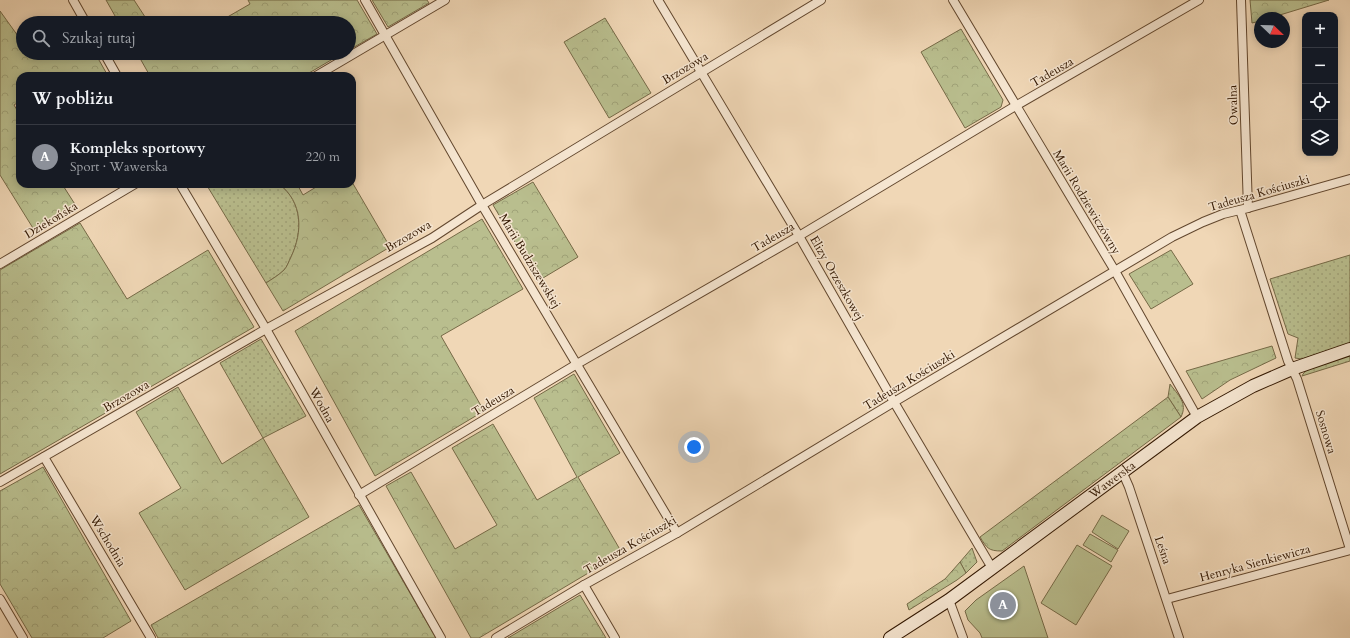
<!DOCTYPE html>
<html lang="pl">
<head>
<meta charset="utf-8">
<style>
	body { margin:0; font-family:Cardo,serif; background:#20242c; color:#f1f3f6 }
	.controls { position:absolute; right:12px; top:12px; display:grid; overflow:hidden; border-radius:8px; box-shadow:0 2px 10px #0003 }
	.controls button { width:36px; height:36px; display:grid; place-items:center; padding:0; border:0; border-bottom:1px solid #363941; background:#171b24; color:#f1f3f6; font:20px sans-serif }
	.compass { position:absolute; left:1254px; top:12px; width:36px; height:36px; border-radius:50%; background:#171b24; box-shadow:0 2px 10px #0003; rotate:113deg }
	.you { position:absolute; left:694px; top:447px; width:14px; height:14px; margin:-10px; border:3px solid #fff; border-radius:50%; background:#1a73e8; box-shadow:0 0 0 6px #1a73e833 }
	.badge { display:grid; place-items:center; width:26px; height:26px; border-radius:50%; background:#8c9099; color:#fff; font-size:13px; font-weight:700 }
	.pin { position:absolute; translate:-50% -50%; border:2px solid #fff; box-shadow:0 1px 4px #0006 }
	.list { margin:0; padding:0; list-style:none }
	h2 { display:flex; justify-content:space-between; align-items:center; height:52px; margin:0; padding:0 16px; font-size:17px }
	h2 small { font-size:13px; font-weight:400; color:#9ea1a6 }
	.list li { display:grid; grid-template-columns:26px 1fr auto; gap:12px; align-items:center; box-sizing:border-box; height:64px; padding:0 16px; border-top:1px solid #363941 }
	.list b { display:block; font-size:15px; white-space:nowrap }
	.list p { margin:0; font-size:13px; white-space:nowrap; color:#9ea1a6 }
	.list em { font-size:13px; font-style:normal; color:#9ea1a6 }
	.icon { flex:none; width:22px; height:22px; fill:none; stroke:currentColor; stroke-width:2; stroke-linecap:round; stroke-linejoin:round }
	.map { position:relative; flex:none; width:1350px; height:638px; overflow:hidden }
	.search { position:absolute; background:#171b24; box-shadow:0 2px 10px #0003; left:16px; top:16px; width:340px; height:44px; display:flex; align-items:center; gap:10px; box-sizing:border-box; padding:0 14px; border-radius:22px; color:#9ea1a6; font-size:15px }
	.panel { position:absolute; background:#171b24; box-shadow:0 2px 10px #0003; left:16px; top:72px; width:340px; height:116px; border-radius:12px }
	.map>svg:first-child { display:block }
	.grass { fill:url(#grass-dots); stroke:#766a47 }
	.forest { fill:url(#forest-crowns); stroke:#766a47 }
	.pitch { fill:#b9be8e; stroke:#766a47 }
	.lines { fill:none; stroke-linecap:round; stroke-linejoin:round }
	.street-casing { stroke:#62472e; stroke-width:10 }
	.secondary-casing { stroke:#321700; stroke-width:14 }
	.street { stroke:#f5e5d0; stroke-width:8 }
	.secondary { stroke:#f5e5d0; stroke-width:12 }
	.labels { text-anchor:middle; dominant-baseline:central; stroke-width:3; stroke-linejoin:round; paint-order:stroke }
	.street-label { font-size:12px; fill:#321700; stroke:#f5e5d0 }
</style>
</head>
<body>
<div class="map">
<svg width="1350" height="638" viewBox="0 0 1350 638">
	<defs>
		<pattern id="grass-dots" width="8" height="8" patternUnits="userSpaceOnUse"><rect width="8" height="8" fill="#b9be8e"/><path d="M2 2h.1M6 6h.1" fill="none" stroke="#a0a379" stroke-width="1.8" stroke-linecap="round"/></pattern>
		<pattern id="forest-crowns" width="20" height="18" patternUnits="userSpaceOnUse"><rect width="20" height="18" fill="#b9be8e"/><path d="M2 6a3 3 0 1 1 6 0M12 15a3 3 0 1 1 6 0" fill="none" stroke="#a0a379"/></pattern>
	</defs>
	<rect width="100%" height="100%" fill="#f0d7b6"/>
	<filter id="stains"><feTurbulence type="fractalNoise" baseFrequency=".005" numOctaves="4"/><feColorMatrix values="0 0 0 0 .2 0 0 0 0 .09 0 0 0 0 .02 0 0 0 .5 -.17"/></filter>
	<radialGradient id="worn" r=".72"><stop offset=".6" stop-color="#630" stop-opacity="0"/><stop offset="1" stop-color="#630" stop-opacity=".3"/></radialGradient>
	<g class="grass">
		<path d="M206,184h73c24,18 24,48 12,73 -2,4 -4,10 -7,13 -5,5 -12,9 -18,13z"/>
		<polygon points="1350,255 1350,343 1302,359 1295,358 1298,338 1288,334 1270,279"/>
		<polygon points="261,339 306,416 263,438 220,363"/>
		<path d="M1350,355v6l-48,15c4,-11 36,-17 48,-21z"/>
		<path d="M1170,384c8,11 18,19 11,33l-13,-20z"/>
		<polygon points="972,548 977,562 966,573 960,562"/>
	</g>
	<g class="forest">
		<polygon points="106,0 134,0 149,23 119,23"/>
		<polygon points="248,0 357,0 377,34 349,50 349,23 217,23 250,4"/>
		<polygon points="372,0 427,0 429,3 388,27"/>
		<polygon points="1250,0 1329,0 1270,18 1260,18 1260,21 1252,23"/>
		<polygon points="0,11 23,43 23,53 95,53 108,76 20,76 20,101 14,105 20,115 20,184 62,184 78,209 36,233 0,175"/>
		<polygon points="605,18 651,93 609,118 564,42"/>
		<polygon points="961,29 1003,100 1001,107 965,128 921,52"/>
		<polygon points="137,53 343,53 304,76 150,76"/>
		<path d="M352,182l38,65 -107,64 -17,-28c6,-4 13,-8 18,-13 3,-3 5,-9 7,-13 12,-25 12,-55 -12,-73h18l6,11 18,-11h31z"/>
		<polygon points="533,182 578,257 538,281 493,205"/>
		<polygon points="482,219 523,289 441,336 484,411 375,476 295,331"/>
		<polygon points="80,223 127,299 208,250 254,327 0,474 0,270"/>
		<polygon points="1171,250 1193,284 1151,309 1129,274"/>
		<polygon points="1272,346 1276,358 1230,380 1202,399 1186,371"/>
		<polygon points="574,374 620,453 578,477 622,553 479,638 471,638 386,486 411,472 455,549 497,525 452,448 493,424 537,500 577,477 534,398"/>
		<polygon points="178,387 222,464 263,438 309,517 185,590 139,513 181,488 136,412"/>
		<path d="M1168,397l13,20 -179,134c-14,0 -15,-3 -22,-14z"/>
		<polygon points="43,467 131,621 103,638 32,638 0,584 0,491"/>
		<polygon points="359,505 436,638 158,638 151,625"/>
		<polygon points="960,562 966,573 957,580 909,610 907,604 945,579"/>
		<polygon points="580,595 606,638 508,638"/>
	</g>
	<g class="pitch">
		<polygon points="1102,515 1129,531 1118,549 1092,532"/>
		<polygon points="1090,534 1118,550 1111,562 1083,545"/>
		<polygon points="1077,545 1112,566 1076,625 1041,603"/>
		<polygon points="1024,566 1048,638 982,638 980,633 968,620 965,611 976,600"/>
	</g>
	<g class="lines">
		<g class="street-casing">
			<g id="street">
				<polyline points="73,0 86,23"/>
				<polyline points="365,0 482,205 677,533"/>
				<polyline points="658,0 799,236 894,402 992,568"/>
				<polyline points="953,0 1115,271 1197,417"/>
				<polyline points="1241,0 1248,208"/>
				<polyline points="104,53 117,76"/>
				<polyline points="316,76 445,0"/>
				<polyline points="180,184 266,329 441,638"/>
				<polyline points="1240,210 1288,361 1297,379 1350,549"/>
				<polyline points="0,264 135,184"/>
				<polyline points="44,457 151,638"/>
				<polyline points="1122,471 1129,487 1179,638"/>
				<polyline points="0,482 266,329 432,238 482,205 821,0"/>
				<polyline points="359,495 577,364 799,236 1012,108 1199,0"/>
				<polyline points="584,585 615,638"/>
				<polyline points="0,599 23,638"/>
				<polyline points="1167,599 1350,550"/>
				<polyline points="949,600 963,638"/>
				<polyline points="496,638 584,585 677,533 894,402 1172,237 1203,222 1223,214 1248,208 1350,179"/>
			</g>
		</g>
		<g class="secondary-casing">
			<g id="secondary">
				<path id="s1" d="M890,638l59,-38 248,-183 56,-31 39,-17 58,-20"/>
			</g>
		</g>
		<use href="#street" class="street"/>
		<use href="#secondary" class="secondary"/>
	</g>
	<g class="labels">
		<g class="street-label">
			<text transform="translate(685 68) rotate(-31)">Brzozowa</text>
			<text transform="translate(1052 72) rotate(-30)">Tadeusza</text>
			<text transform="translate(1233 105) rotate(-92)">Owalna</text>
			<text transform="translate(1259 193) rotate(-16)">Tadeusza Kościuszki</text>
			<text transform="translate(1087 202) rotate(59)">Marii Rodziewiczówny</text>
			<text transform="translate(51 220) rotate(-31)">Dziekońska</text>
			<text transform="translate(408 236) rotate(-30)">Brzozowa</text>
			<text transform="translate(773 237) rotate(-30)">Tadeusza</text>
			<text transform="translate(530 261) rotate(59)">Marii Budziszewskiej</text>
			<text transform="translate(837 278) rotate(60)">Elizy Orzeszkowej</text>
			<text transform="translate(909 380) rotate(-31)">Tadeusza Kościuszki</text>
			<text transform="translate(126 396) rotate(-30)">Brzozowa</text>
			<text transform="translate(493 401) rotate(-31)">Tadeusza</text>
			<text transform="translate(322 405) rotate(61)">Wodna</text>
			<text transform="translate(1326 432) rotate(73)">Sosnowa</text>
			<text stroke="none"><textPath href="#s1" startOffset="273">Wawerska</textPath></text>
			<text transform="translate(108 541) rotate(59)">Wschodnia</text>
			<text transform="translate(630 545) rotate(-30)">Tadeusza Kościuszki</text>
			<text transform="translate(1163 550) rotate(71)">Leśna</text>
			<text transform="translate(1255 563) rotate(-15)">Henryka Sienkiewicza</text>
		</g>
	</g>
	<rect width="100%" height="100%" filter="url(#stains)"/>
	<rect width="100%" height="100%" fill="url(#worn)"/>
</svg>
<div class="controls">
<button>+</button>
<button>−</button>
<button><svg class="icon" aria-label="locate" viewBox="0 0 24 24"><circle cx="12" cy="12" r="6"/><path d="M12 2v4M12 18v4M2 12h4M18 12h4"/></svg></button>
<button><svg class="icon" aria-label="layers" viewBox="0 0 24 24"><path d="M12 4l9 5-9 5-9-5zM3 14l9 5 9-5"/></svg></button>
</div>
<svg class="compass" viewBox="-18 -18 36 36"><path d="M0-13l5 13h-10z" fill="#e53935"/><path d="M0 13l5-13h-10z" fill="#9ea1a6"/></svg>
<div class="you"></div>
<div class="pin badge" style="left:1003px;top:605px">A</div>
<div class="search"><svg class="icon" aria-label="search" viewBox="0 0 24 24"><circle cx="10" cy="10" r="6"/><path d="M15 15l6 6"/></svg>Szukaj tutaj</div>
<section class="panel">
<h2>W pobliżu<small></small></h2>
<ul class="list">
<li><span class="badge">A</span><div><b>Kompleks sportowy</b><p>Sport · Wawerska</p></div><em>220 m</em></li>
</ul>
</section>
</div>
</body>
</html>
